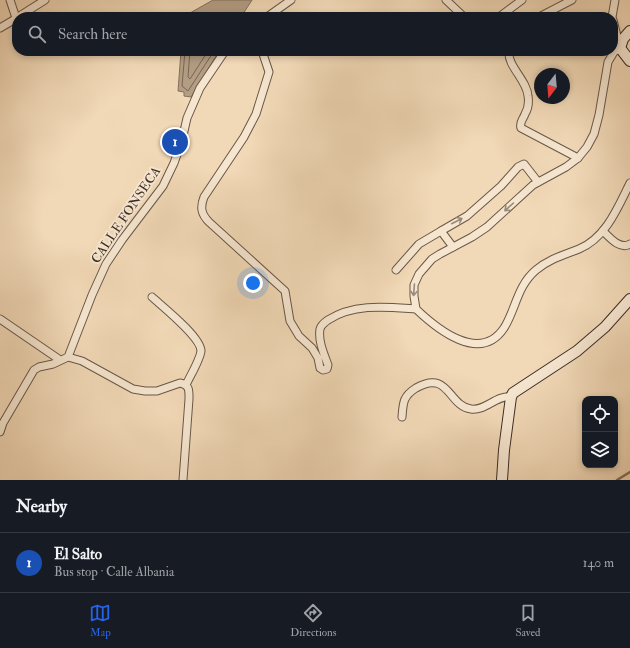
<!DOCTYPE html>
<html lang="en">
<head>
<meta charset="utf-8">
<style>
	body { margin:0; font-family:"IM FELL Double Pica",serif; background:#242831; color:#f1f3f6 }
	.controls { position:absolute; right:12px; bottom:12px; display:grid; overflow:hidden; border-radius:8px; box-shadow:0 2px 6px #0003 }
	.controls button { width:36px; height:36px; display:grid; place-items:center; padding:0; border:0; border-bottom:1px solid #363941; background:#171b24; color:#f1f3f6; font:20px sans-serif }
	.compass { position:absolute; left:534px; top:68px; width:36px; height:36px; border-radius:50%; background:#171b24; box-shadow:0 2px 6px #0003; rotate:196deg }
	.you { position:absolute; left:253px; top:283px; width:14px; height:14px; margin:-10px; border:3px solid #fff; border-radius:50%; background:#1a73e8; box-shadow:0 0 0 6px #1a73e833 }
	.badge { display:grid; place-items:center; width:26px; height:26px; border-radius:50%; background:#2563eb; color:#fff; font-size:13px; font-weight:700 }
	.pin { position:absolute; translate:-50% -50%; border:2px solid #fff; box-shadow:0 1px 4px #0006 }
	.list { margin:0; padding:0; list-style:none }
	h2 { display:flex; justify-content:space-between; align-items:center; height:52px; margin:0; padding:0 16px; font-size:17px }
	h2 small { font-size:13px; font-weight:400; color:#9ea1a6 }
	.list li { display:grid; grid-template-columns:26px 1fr auto; gap:12px; align-items:center; box-sizing:border-box; height:60px; padding:0 16px; border-top:1px solid #363941 }
	.list b { display:block; font-size:15px; white-space:nowrap }
	.list p { margin:0; font-size:13px; white-space:nowrap; color:#9ea1a6 }
	.list em { font-size:13px; font-style:normal; color:#9ea1a6 }
	.icon { flex:none; width:22px; height:22px; fill:none; stroke:currentColor; stroke-width:2; stroke-linecap:round; stroke-linejoin:round }
	.map { position:relative; flex:none; width:630px; height:480px; overflow:hidden }
	.search { position:absolute; background:#171b24; box-shadow:0 2px 6px #0003; left:12px; right:12px; top:12px; height:44px; display:flex; align-items:center; gap:10px; box-sizing:border-box; padding:0 14px; border-radius:16px; color:#9ea1a6; font-size:15px }
	.sheet { height:112px; background:#171b24 }
	nav { display:flex; justify-content:space-around; align-items:center; box-sizing:border-box; height:56px; border-top:1px solid #363941; background:#171b24; font-size:11px; color:#9ea1a6 }
	nav a { display:grid; justify-items:center; gap:2px }
	nav .on { color:#2563eb }
	.map>svg:first-child { display:block }
	.water { fill:#b39e84; stroke:#83705e }
	.lines { fill:none; stroke-linecap:round; stroke-linejoin:round }
	.shore { stroke:#786554; stroke-width:1 }
	.stream { stroke:#83705e; stroke-width:2.5 }
	.street-casing { stroke:#695748; stroke-width:9 }
	.secondary-casing { stroke:#3c2c24; stroke-width:12 }
	.street { stroke:#f6e6d0; stroke-width:7 }
	.secondary { stroke:#f6e6d0; stroke-width:10 }
	.oneway { stroke:#99897a }
	.labels { text-anchor:middle; dominant-baseline:central; stroke-width:4; stroke-linejoin:round; paint-order:stroke }
	.street-label { font-size:13px; fill:#3c2c24; stroke:#f6e6d0 }
</style>
</head>
<body>
<div class="map">
<svg width="630" height="480" viewBox="0 0 630 480">
	<rect width="100%" height="100%" fill="#f1d8b6"/>
	<filter id="stains"><feTurbulence type="fractalNoise" baseFrequency=".005" numOctaves="4"/><feColorMatrix values="0 0 0 0 .2 0 0 0 0 .09 0 0 0 0 .02 0 0 0 .5 -.17"/></filter>
	<radialGradient id="worn" r=".72"><stop offset=".6" stop-color="#630" stop-opacity="0"/><stop offset="1" stop-color="#630" stop-opacity=".3"/></radialGradient>
	<g class="water">
		<polygon points="213,0 252,0 241,17 183,17"/>
		<polygon points="181,51 219,51 191,97 184,96 184,92 178,91"/>
	</g>
	<g class="lines">
		<g class="shore">
			<polyline points="185,51 182,86 188,91 214,51"/>
			<polyline points="190,51 188,77 190,79 208,51"/>
		</g>
		<polyline class="stream" points="617,480 630,472"/>
		<g class="street-casing">
			<g id="street">
				<polyline points="10,0 16,18"/>
				<polyline points="446,0 464,17"/>
				<polyline points="18,17 45,0"/>
				<polyline points="267,17 291,0"/>
				<polyline points="499,17 522,0"/>
				<polyline points="539,17 572,0"/>
				<polyline points="612,17 615,0"/>
				<polyline points="0,28 17,18"/>
				<path d="M262,51l7,21 -13,42 -12,23 -40,60c-4,10 -3,17 5,25l76,69 5,30 9,15 13,12 6,10 2,10 3,2 4,-1 1,-4c-4,-11 -10,-24 -8,-36 1,-4 5,-7 8,-9 26,-17 59,-13 88,-11 21,20 64,55 88,19 12,-19 13,-42 32,-58 13,-11 28,-15 43,-21 27,-11 39,-42 51,-66"/>
				<path d="M509,51c-2,15 18,29 19,45 1,6 0,13 -3,18 -2,6 -6,8 -4,14l57,30"/>
				<path d="M603,231c7,7 17,19 27,13"/>
				<polyline points="453,247 441,231 467,216 501,186 518,167 524,164 538,182"/>
				<polyline points="396,270 419,244 441,231"/>
				<path d="M152,297c11,10 49,40 49,54 -1,9 -11,25 -15,34"/>
				<polyline points="416,309 414,296 414,285 419,274 432,259 440,254 472,237 487,227 533,185 566,167 578,158 587,147 594,134 599,115 608,62 614,52 620,48 613,20"/>
				<polyline points="0,319 60,360"/>
				<path d="M68,357l14,4 51,28 12,2h12l23,-8c10,2 9,8 9,16l-6,81"/>
				<path d="M402,417c1,-14 1,-21 14,-29 33,-19 32,18 55,21 15,2 25,-14 40,-12"/>
				<polyline points="0,432 3,423 34,370 39,367 53,364 68,357 92,295 106,264 122,240 163,186 174,163 182,140 187,118 200,88 225,51"/>
			</g>
		</g>
		<g class="secondary-casing">
			<g id="secondary">
				<polyline points="620,48 623,39 630,31"/>
				<polyline points="620,48 630,61"/>
				<polyline points="502,480 504,450 511,397 513,393 577,351 605,327 630,299"/>
			</g>
		</g>
		<use href="#street" class="street"/>
		<use href="#secondary" class="secondary"/>
	</g>
	<defs><path id="oneway-shaft" d="M-6 0H5M1.5-3L5.5 0L1.5 3" fill="none" stroke-width="1.6" stroke-linecap="round" stroke-linejoin="round"/></defs>
	<g class="oneway">
		<use href="#oneway-shaft" transform="translate(509 207) rotate(138)"/>
		<use href="#oneway-shaft" transform="translate(457 221) rotate(-27)"/>
		<use href="#oneway-shaft" transform="translate(414 290) rotate(94)"/>
	</g>
	<g class="labels">
		<g class="street-label">
			<text transform="translate(126 215) rotate(-56)">CALLE FONSECA</text>
		</g>
	</g>
	<rect width="100%" height="100%" filter="url(#stains)"/>
	<rect width="100%" height="100%" fill="url(#worn)"/>
</svg>
<div class="controls">
<button><svg class="icon" aria-label="locate" viewBox="0 0 24 24"><circle cx="12" cy="12" r="6"/><path d="M12 2v4M12 18v4M2 12h4M18 12h4"/></svg></button>
<button><svg class="icon" aria-label="layers" viewBox="0 0 24 24"><path d="M12 4l9 5-9 5-9-5zM3 14l9 5 9-5"/></svg></button>
</div>
<svg class="compass" viewBox="-18 -18 36 36"><path d="M0-13l5 13h-10z" fill="#e53935"/><path d="M0 13l5-13h-10z" fill="#9ea1a6"/></svg>
<div class="you"></div>
<div class="pin badge" style="left:175px;top:142px;background:#1a4fb4">1</div>
<div class="search"><svg class="icon" aria-label="search" viewBox="0 0 24 24"><circle cx="10" cy="10" r="6"/><path d="M15 15l6 6"/></svg>Search here</div>
</div>
<section class="sheet">
<h2>Nearby<small></small></h2>
<ul class="list">
<li><span class="badge" style="background:#1a4fb4">1</span><div><b>El Salto</b><p>Bus stop · Calle Albania</p></div><em>140 m</em></li>
</ul>
</section>
<nav>
<a class="on"><svg class="icon" aria-label="map" viewBox="0 0 24 24"><path d="M3 6l6-2 6 2 6-2v14l-6 2-6-2-6 2zM9 4v14M15 6v14"/></svg>Map</a>
<a><svg class="icon" aria-label="directions" viewBox="0 0 24 24"><path d="M12 3l9 9-9 9-9-9zM9 14v-3h6M13 9l2 2-2 2"/></svg>Directions</a>
<a><svg class="icon" aria-label="saved" viewBox="0 0 24 24"><path d="M7 4h10v16l-5-4-5 4z"/></svg>Saved</a>
</nav>
</body>
</html>
